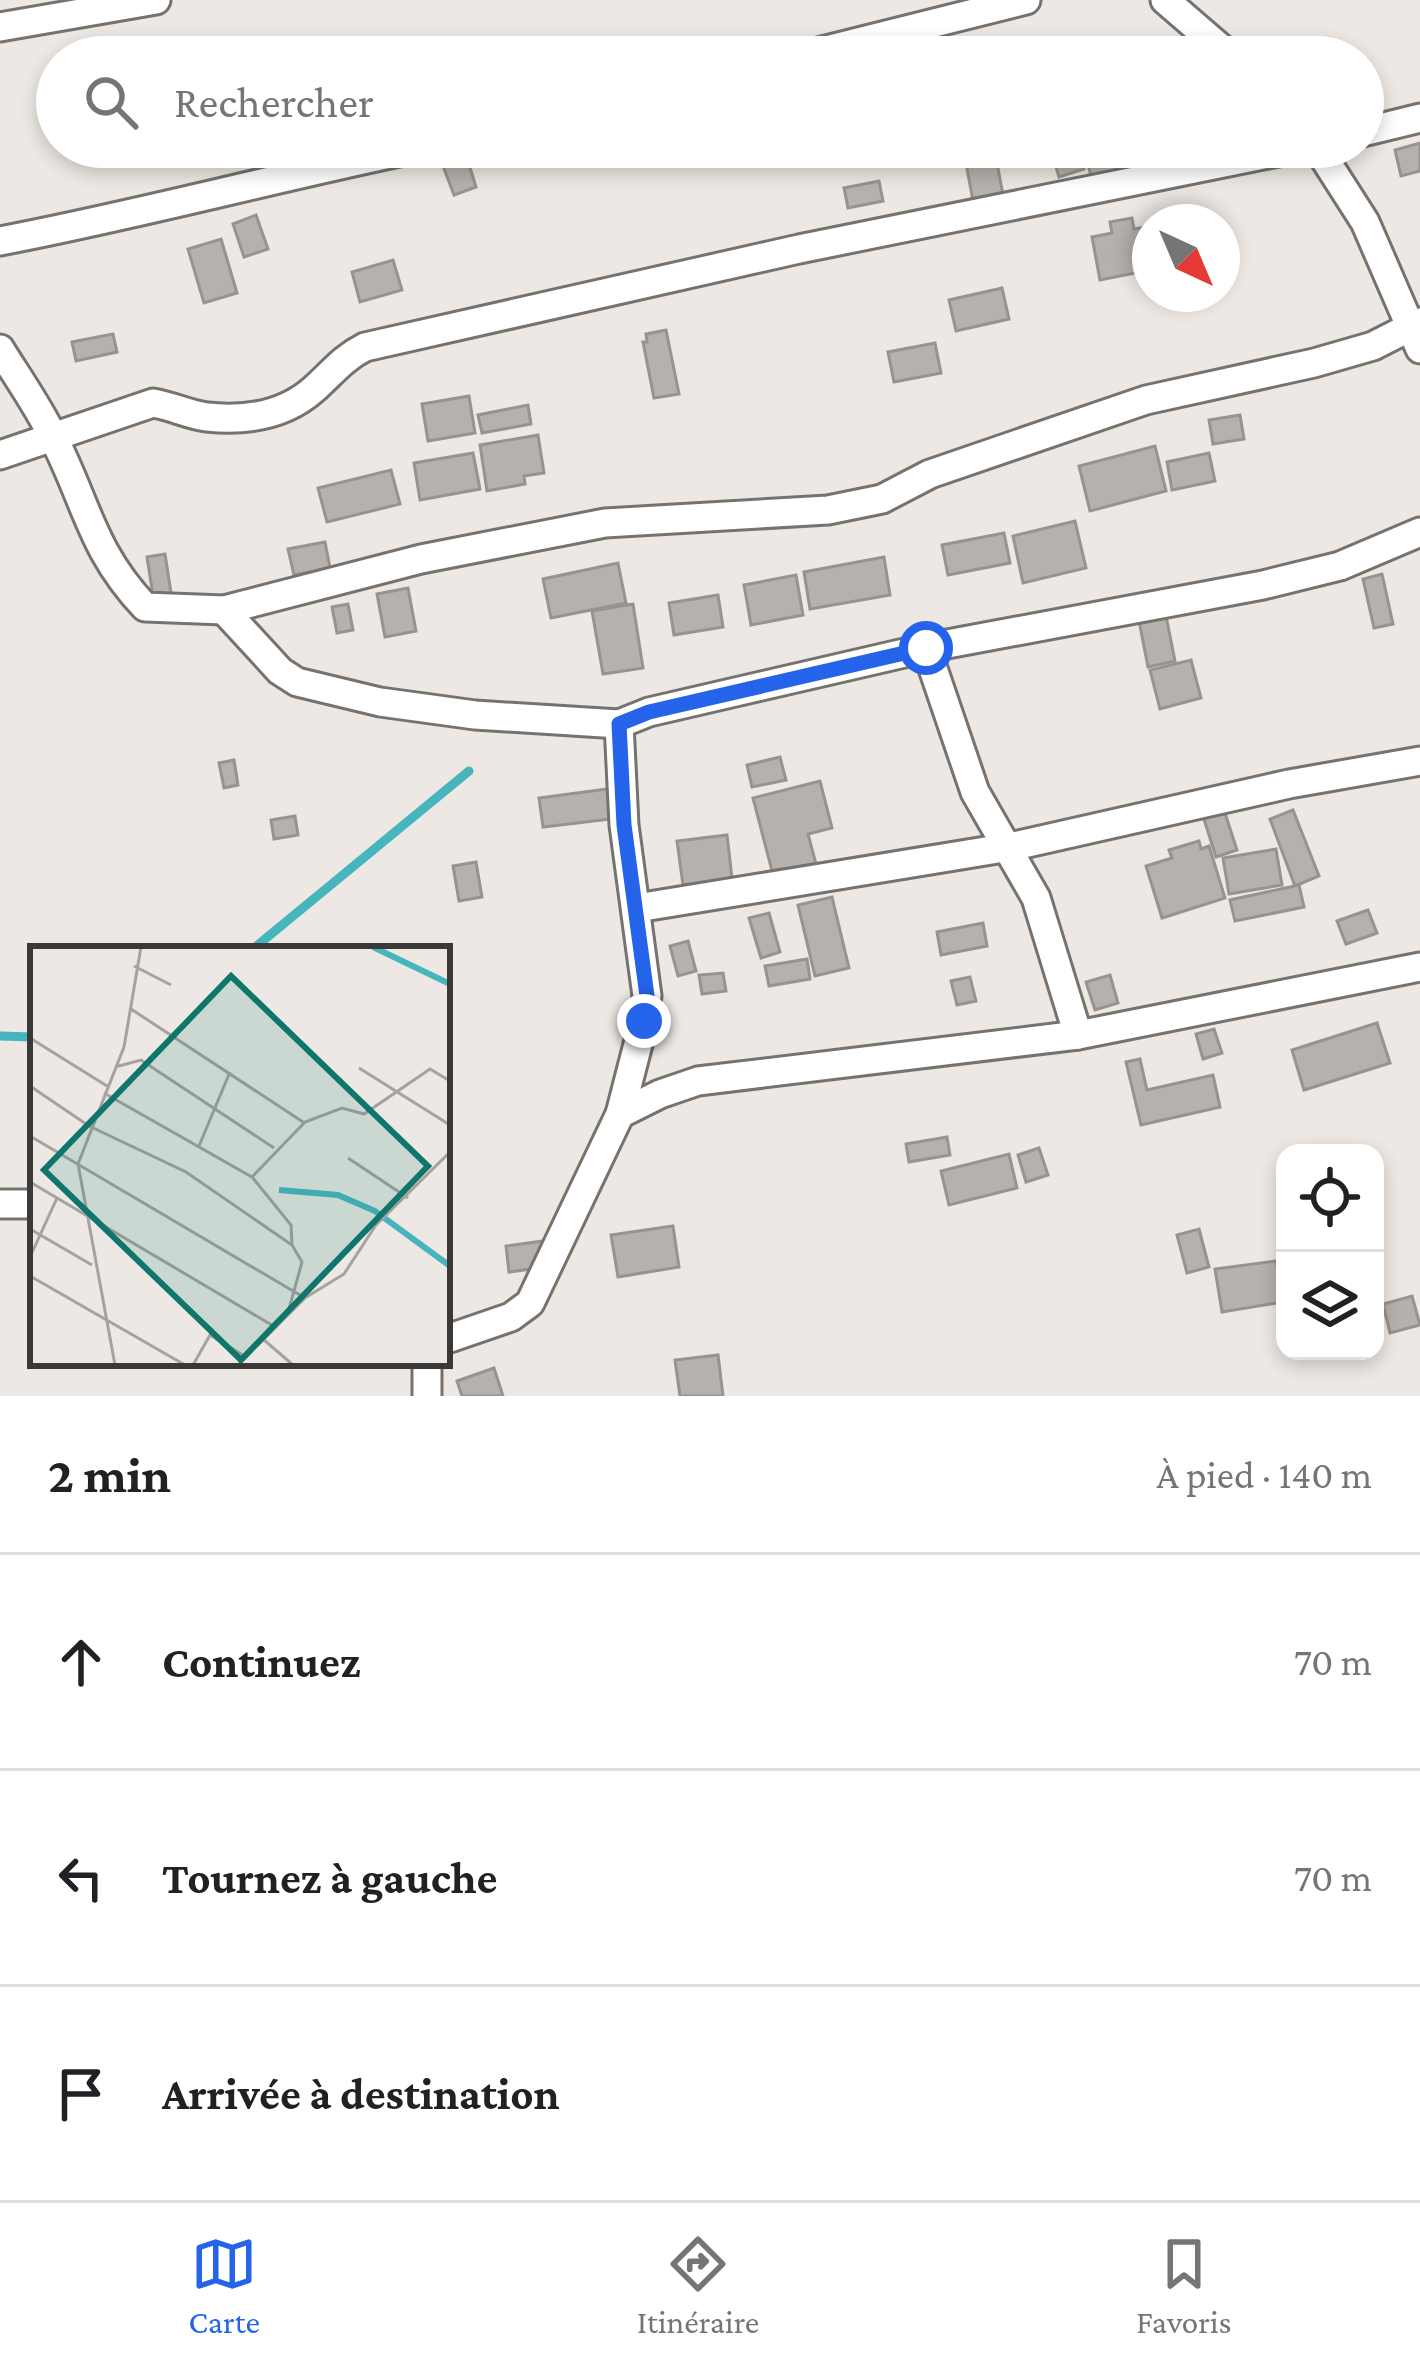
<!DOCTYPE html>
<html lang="fr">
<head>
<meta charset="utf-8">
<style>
	body { margin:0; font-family:"Crimson Pro",serif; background:#f2f2f2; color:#202124 }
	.controls { position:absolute; right:36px; bottom:36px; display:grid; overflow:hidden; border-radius:24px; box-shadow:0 6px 18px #0003 }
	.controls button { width:108px; height:108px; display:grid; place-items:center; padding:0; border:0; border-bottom:3px solid #e0e0e0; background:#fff; color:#202124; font:60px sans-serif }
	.compass { position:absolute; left:1132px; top:204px; width:108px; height:108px; border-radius:50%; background:#fff; box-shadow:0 6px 18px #0003; rotate:136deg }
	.stop { position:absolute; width:36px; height:36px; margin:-27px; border:9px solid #2563eb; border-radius:50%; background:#fff }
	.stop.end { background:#2563eb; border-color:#fff; box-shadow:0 3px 12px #0008 }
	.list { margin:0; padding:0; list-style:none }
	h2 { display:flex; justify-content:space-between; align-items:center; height:156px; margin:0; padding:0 48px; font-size:51px }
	h2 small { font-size:39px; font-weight:400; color:#757577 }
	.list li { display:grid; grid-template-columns:78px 1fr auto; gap:36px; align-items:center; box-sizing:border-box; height:216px; padding:0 48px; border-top:3px solid #e0e0e0 }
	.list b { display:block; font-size:45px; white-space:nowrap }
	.list em { font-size:39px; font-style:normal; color:#757577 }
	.icon { flex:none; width:66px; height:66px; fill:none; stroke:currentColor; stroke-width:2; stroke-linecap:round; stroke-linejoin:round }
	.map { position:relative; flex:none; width:1420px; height:1396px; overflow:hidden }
	.search { position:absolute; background:#fff; box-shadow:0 6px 18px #0003; left:36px; right:36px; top:36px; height:132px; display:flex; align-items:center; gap:30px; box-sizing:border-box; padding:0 42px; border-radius:66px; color:#757577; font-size:45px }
	.sheet { height:804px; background:#fff }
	nav { display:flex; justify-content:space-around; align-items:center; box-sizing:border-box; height:168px; border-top:3px solid #e0e0e0; background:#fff; font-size:33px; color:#757577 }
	nav a { display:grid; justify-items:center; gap:6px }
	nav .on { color:#2563eb }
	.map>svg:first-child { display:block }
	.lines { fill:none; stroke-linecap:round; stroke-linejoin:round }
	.stream { stroke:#47b5bd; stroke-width:9 }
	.building { fill:#b6b1ad; stroke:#98938e; stroke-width:3 }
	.minor-casing { stroke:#76726e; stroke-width:33 }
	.minor { stroke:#fff; stroke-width:27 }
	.route { stroke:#2563eb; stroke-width:15 }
	.inset-river { fill:none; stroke:#47b5bd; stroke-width:6 }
	.inset-road { fill:none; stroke:#a6a29e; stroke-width:3 }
	.view { fill:#0f766e; fill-opacity:0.15; stroke:#0f766e; stroke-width:6 }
	.inset-edge { fill:none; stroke:#3b3937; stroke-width:6 }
</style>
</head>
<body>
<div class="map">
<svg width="1420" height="1396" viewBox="0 0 1420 1396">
	<rect width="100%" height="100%" fill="#ede8e3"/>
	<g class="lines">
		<g class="stream">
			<polyline points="253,949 469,771"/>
			<polyline points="0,1036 33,1037"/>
		</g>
	</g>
	<g class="building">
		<polygon points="1153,38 1156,57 1124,57 1122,44"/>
		<polygon points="1420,143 1420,171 1401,176 1395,150"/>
		<polygon points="963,147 994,147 1003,195 973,201"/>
		<polygon points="1050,147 1077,147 1084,169 1059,177"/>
		<polygon points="1083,147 1141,147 1146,168 1093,183"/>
		<polygon points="467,158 476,187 454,195 443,166"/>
		<polygon points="879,181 883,201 848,208 844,188"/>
		<polygon points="256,215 268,249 244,257 233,224"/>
		<polygon points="1132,218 1134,229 1145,227 1150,270 1100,280 1092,237 1112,233 1110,222"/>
		<polygon points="221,239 237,293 204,303 188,249"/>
		<polygon points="393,260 402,290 360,302 352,272"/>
		<polygon points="1002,288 1009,319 956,331 949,300"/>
		<polygon points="666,330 679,394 654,398 643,342 647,342 646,334"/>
		<polygon points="113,334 117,352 76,361 72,342"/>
		<polygon points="935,343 941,373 894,382 888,352"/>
		<polygon points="469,396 475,433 428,441 422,404"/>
		<polygon points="528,405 531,424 482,433 478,415"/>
		<polygon points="1240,415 1244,439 1213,444 1209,420"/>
		<polygon points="538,435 544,473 524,476 525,484 487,491 480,445"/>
		<polygon points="1155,446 1166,491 1090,511 1079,466"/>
		<polygon points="473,453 480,489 420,500 414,463"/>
		<polygon points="1209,453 1215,481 1172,490 1167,462"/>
		<polygon points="391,470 400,504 327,522 318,488"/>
		<polygon points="1075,521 1086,568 1023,583 1013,536"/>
		<polygon points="1004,533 1010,563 948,575 942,545"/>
		<polygon points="325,542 330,568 294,575 288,549"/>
		<polygon points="165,554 172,599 154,602 147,557"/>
		<polygon points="884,557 890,595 810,609 804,572"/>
		<polygon points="618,563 626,603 551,618 543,579"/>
		<polygon points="1382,574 1393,624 1374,628 1363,579"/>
		<polygon points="796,575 803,615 751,625 744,585"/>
		<polygon points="408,588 416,631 385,637 377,594"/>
		<polygon points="718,595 723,627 674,635 669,603"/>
		<polygon points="348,604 353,630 337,633 332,607"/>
		<polygon points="633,604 643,668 603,674 592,611"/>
		<polygon points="1166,616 1175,661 1148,667 1139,621"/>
		<polygon points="1191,660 1201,698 1160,709 1150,670"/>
		<polygon points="780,757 786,780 752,787 747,765"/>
		<polygon points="234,760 238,785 224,788 219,763"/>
		<polygon points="820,781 832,828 808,834 816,864 773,875 753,798"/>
		<polygon points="607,789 611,819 543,827 539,798"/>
		<polygon points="1224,810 1237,850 1216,857 1203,816"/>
		<polygon points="1293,810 1319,876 1295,886 1270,819"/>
		<polygon points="295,816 298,835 274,839 271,820"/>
		<polygon points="727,835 732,878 683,885 677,841"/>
		<polygon points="1199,841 1201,849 1209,846 1225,898 1162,918 1146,866 1172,858 1169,850"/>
		<polygon points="1276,849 1282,885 1229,894 1223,858"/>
		<polygon points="476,862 482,897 459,901 453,866"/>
		<polygon points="1299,885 1304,907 1235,921 1230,900"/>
		<polygon points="832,897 849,968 815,976 798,905"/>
		<polygon points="1368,910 1377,933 1346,944 1337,921"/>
		<polygon points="769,913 780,952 761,958 749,918"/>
		<polygon points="983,923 987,946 941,955 937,932"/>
		<polygon points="688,941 696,971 678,976 670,946"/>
		<polygon points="807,959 810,979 769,986 765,966"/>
		<polygon points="723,973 726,991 702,994 699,975"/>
		<polygon points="1110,975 1118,1003 1095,1010 1086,982"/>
		<polygon points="970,977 976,1001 957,1005 951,981"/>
		<polygon points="1377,1023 1390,1063 1304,1090 1292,1050"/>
		<polygon points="1214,1029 1222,1053 1203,1059 1196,1034"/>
		<polygon points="1140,1059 1147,1090 1213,1075 1220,1107 1141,1125 1126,1062"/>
		<polygon points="947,1137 950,1155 909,1162 906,1144"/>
		<polygon points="1039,1148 1048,1175 1026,1182 1018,1155"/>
		<polygon points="1009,1154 1017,1188 949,1205 941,1171"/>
		<polygon points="673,1226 679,1267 618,1277 611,1235"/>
		<polygon points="1199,1229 1209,1267 1187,1273 1177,1235"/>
		<polygon points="543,1241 546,1267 509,1272 506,1246"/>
		<polygon points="1276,1261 1283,1302 1222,1312 1215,1269"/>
		<polygon points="1412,1296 1420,1325 1390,1333 1383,1304"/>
		<polygon points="718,1355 723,1396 680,1396 675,1360"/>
		<polygon points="494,1368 503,1396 462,1396 457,1381"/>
	</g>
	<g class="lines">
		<g class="minor-casing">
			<g id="minor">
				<polyline points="1165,0 1231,57"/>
				<polyline points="0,27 156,0"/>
				<polyline points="798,57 1026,0"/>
				<polyline points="1363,132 1420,118"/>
				<polyline points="1317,147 1365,222 1420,349"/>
				<path d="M0,241c142,-27 281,-65 423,-94"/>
				<path d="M0,349c18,29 38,57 53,88 34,66 38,113 92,170l79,3 197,-51 184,-36 223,-13 54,-11 48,-25 216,-74 168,-37 59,-17 47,-24"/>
				<path d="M0,455l153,-52c19,3 36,12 54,14 39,4 78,-2 107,-28 18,-16 29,-31 51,-42l434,-98 504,-102"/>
				<polyline points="224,610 280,671 297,682 380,702 475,715 619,724"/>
				<polyline points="926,648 975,792 1036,898 1078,1035"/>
				<polyline points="637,908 1010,847 1289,784 1420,761"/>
				<polyline points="620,1114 660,1094 698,1081 1078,1035 1420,967"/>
				<polyline points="0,1204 33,1204"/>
				<polyline points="447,1339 511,1317 530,1303 620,1114 644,1021 647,996 624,825 619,724 649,712 926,648 1263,585 1340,566 1420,532"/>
				<polyline points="427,1396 427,1363"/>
			</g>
		</g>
		<use href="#minor" class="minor"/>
	</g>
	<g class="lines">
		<polyline class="route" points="644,1021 647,996 624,825 619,724 649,712 926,648"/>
	</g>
	<g transform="translate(30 946)">
		<rect width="420" height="420" fill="#ede8e3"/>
		<path class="inset-river" d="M343,1l77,37M249,244l59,5 37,16 75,55"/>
		<path class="inset-road" d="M104,20l37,19M101,63l172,113M0,92l77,48M85,121l26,-7 133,88M329,122l91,57M0,140l59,40 97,46 106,73 10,17 -15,54M74,147l148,84 53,-55 37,-14 22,6 66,-45 20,12M0,190l275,162M169,200l31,-74M318,212l60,40M222,231l39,48 1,20M0,236l245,145M0,283l62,36M0,311l27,-59M0,330l155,89M233,393l30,26M85,419l-37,-201 46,-117 17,-100M163,419l17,-30 36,22M208,419l67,-67 39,-24 32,-49 74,-73"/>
		<path class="view" d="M201,30l197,190 -187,194 -197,-190z"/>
		<rect width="420" height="420" class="inset-edge"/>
	</g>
</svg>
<div class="controls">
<button><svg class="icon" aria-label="locate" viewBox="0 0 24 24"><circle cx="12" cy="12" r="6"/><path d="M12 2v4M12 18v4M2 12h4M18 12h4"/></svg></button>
<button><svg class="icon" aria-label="layers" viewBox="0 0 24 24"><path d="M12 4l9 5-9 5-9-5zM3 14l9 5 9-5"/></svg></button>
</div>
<svg class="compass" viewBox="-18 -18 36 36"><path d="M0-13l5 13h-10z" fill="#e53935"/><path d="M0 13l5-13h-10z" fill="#757577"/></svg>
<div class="stop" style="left:926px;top:648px"></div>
<div class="stop end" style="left:644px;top:1021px"></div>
<div class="search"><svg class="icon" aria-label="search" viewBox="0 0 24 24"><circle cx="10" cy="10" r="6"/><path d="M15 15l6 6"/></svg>Rechercher</div>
</div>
<section class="sheet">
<h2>2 min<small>À pied · 140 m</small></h2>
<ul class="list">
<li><svg class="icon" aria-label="ahead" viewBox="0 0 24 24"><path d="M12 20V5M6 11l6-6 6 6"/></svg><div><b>Continuez</b></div><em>70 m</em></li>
<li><svg class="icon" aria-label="left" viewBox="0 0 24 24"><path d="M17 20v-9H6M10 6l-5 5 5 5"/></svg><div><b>Tournez à gauche</b></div><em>70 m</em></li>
<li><svg class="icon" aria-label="arrive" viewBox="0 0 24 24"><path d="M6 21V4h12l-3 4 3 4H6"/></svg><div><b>Arrivée à destination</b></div></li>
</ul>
</section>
<nav>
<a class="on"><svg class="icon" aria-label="map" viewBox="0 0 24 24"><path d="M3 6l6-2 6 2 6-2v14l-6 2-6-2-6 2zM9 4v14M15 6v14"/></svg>Carte</a>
<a><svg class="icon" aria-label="directions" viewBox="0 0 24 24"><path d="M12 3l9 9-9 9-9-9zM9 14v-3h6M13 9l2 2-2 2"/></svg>Itinéraire</a>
<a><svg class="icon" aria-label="saved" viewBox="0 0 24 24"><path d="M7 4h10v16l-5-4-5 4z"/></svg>Favoris</a>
</nav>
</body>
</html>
